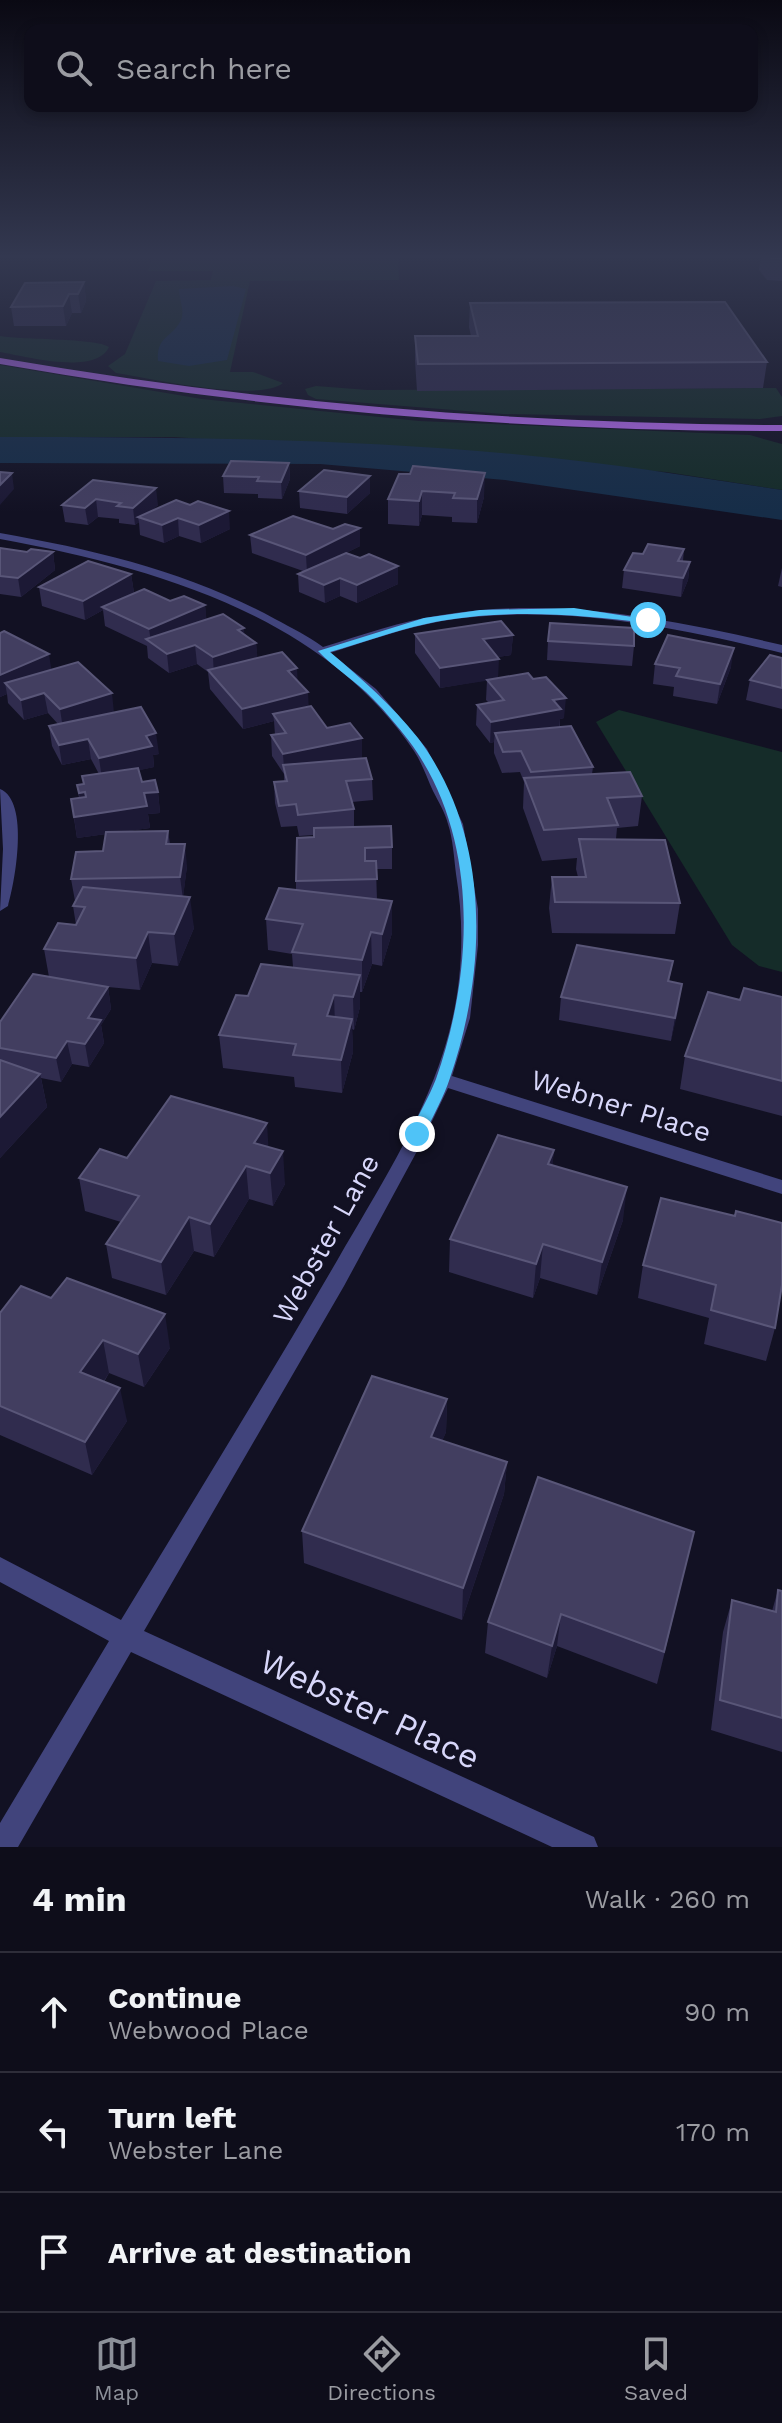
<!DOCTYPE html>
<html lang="en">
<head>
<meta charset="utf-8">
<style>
	body { margin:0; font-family:"Work Sans",sans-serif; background:#171623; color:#f1f3f6 }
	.stop { position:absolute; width:24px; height:24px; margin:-18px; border:6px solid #4fc3f7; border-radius:50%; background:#fff }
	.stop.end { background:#4fc3f7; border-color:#fff; box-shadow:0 2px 8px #0008 }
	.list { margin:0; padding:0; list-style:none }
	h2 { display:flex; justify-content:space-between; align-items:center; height:104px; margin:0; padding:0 32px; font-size:34px }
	h2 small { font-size:26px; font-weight:400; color:#9b9ca2 }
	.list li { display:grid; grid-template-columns:52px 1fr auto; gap:24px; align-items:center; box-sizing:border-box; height:120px; padding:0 32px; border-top:2px solid #2e2d39 }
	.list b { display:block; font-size:30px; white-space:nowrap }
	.list p { margin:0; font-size:26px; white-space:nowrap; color:#9b9ca2 }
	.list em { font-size:26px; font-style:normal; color:#9b9ca2 }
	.icon { flex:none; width:44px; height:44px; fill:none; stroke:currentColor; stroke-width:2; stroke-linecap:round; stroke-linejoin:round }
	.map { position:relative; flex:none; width:782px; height:1847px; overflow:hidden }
	.search { position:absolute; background:#0e0d1a; box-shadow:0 4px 12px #0003; left:24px; right:24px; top:24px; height:88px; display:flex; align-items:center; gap:20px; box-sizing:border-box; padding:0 28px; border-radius:16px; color:#9b9ca2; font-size:30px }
	.sheet { height:464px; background:#0e0d1a }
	nav { display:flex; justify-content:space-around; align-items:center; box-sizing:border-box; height:112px; border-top:2px solid #2e2d39; background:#0e0d1a; font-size:22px; color:#9b9ca2 }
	nav a { display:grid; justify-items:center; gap:4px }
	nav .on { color:#8c9099 }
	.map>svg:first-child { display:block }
	.green { fill:#152c29 }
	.water { fill:#162d48 }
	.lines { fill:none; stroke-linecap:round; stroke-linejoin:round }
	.street { fill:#41447c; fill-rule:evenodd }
	.primary { fill:#b26aee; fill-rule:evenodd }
	.wall { fill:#302c4e }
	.shaded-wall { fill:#1c1935 }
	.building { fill:#423e60; stroke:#595678; stroke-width:2 }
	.route { fill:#4fc3f7 }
	.labels { text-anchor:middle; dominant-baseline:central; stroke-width:6; stroke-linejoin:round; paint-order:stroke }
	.street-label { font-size:28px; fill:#d8d7fa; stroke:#121123 }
	.near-street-label { font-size:34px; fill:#d8d7fa; stroke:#121123 }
</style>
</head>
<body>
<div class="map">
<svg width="782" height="1847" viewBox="0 0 782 1847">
	<rect width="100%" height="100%" fill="#121123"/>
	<g class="green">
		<path d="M153,255h245l1,25 -149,1 -20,91h23l30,11c-24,20 -134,-5 -167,-10l-8,-7 17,-12 31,-73 55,-1 2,-9h-65z"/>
		<path d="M0,336c23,4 96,2 109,11 -13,29 -85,9 -109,5z"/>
		<polygon points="0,365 202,399 419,421 750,435 782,444 782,490 666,472 174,437 0,437"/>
		<polygon points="316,386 368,390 776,388 782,397 782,416 760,419 503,414 316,399 308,395 305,389"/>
		<polygon points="619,710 782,752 782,972 759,966 732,945 596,722"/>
	</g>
	<g class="water">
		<path d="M233,286l13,3 -19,71 -38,6 -31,-5c-2,-24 13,-23 22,-39 6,-9 -1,-23 -1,-33z"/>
		<path d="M0,437c174,0 349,1 523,18 87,8 173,22 259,35v30l-277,-40 -185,-16 -320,-1z"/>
	</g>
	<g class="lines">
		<g class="street">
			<path d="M0,533c96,17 189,39 275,86 17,9 33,17 48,28 39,-12 78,-26 119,-32 115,-19 228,4 340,30v8c-112,-27 -224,-50 -340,-32 -38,7 -75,20 -112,32l46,36 51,60 36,75 15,85v36l-8,73 -18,58 330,104v14l-334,-106 -26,54 -78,144 -200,345 450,206 4,10h-46l-421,-195 -113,195h-18v-24l109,-182 -109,-59v-25l121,63c73,-120 146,-239 217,-361 38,-66 82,-134 105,-206 19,-58 23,-119 13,-179 -2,-16 -3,-35 -8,-50 -3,-12 -10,-23 -15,-33 -6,-13 -11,-28 -19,-40 -91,-136 -262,-184 -414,-212z"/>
			<path d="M0,789c30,12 15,93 8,117l-8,5 3,-62z"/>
		</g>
		<path class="primary" d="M0,358c260,45 519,66 782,67v6c-263,0 -522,-21 -782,-67z"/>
	</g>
	<g class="wall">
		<polygon points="412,255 493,255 493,256 412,257"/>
		<polygon points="761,255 782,255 782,281 767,280 759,270"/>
		<polygon points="84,282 86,301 81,313 72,313 66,326 14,326 11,307"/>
		<polygon points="470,303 767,362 763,388 417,391 415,361 415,336 471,336 469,327"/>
		<polygon points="289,463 290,479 282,499 258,498 258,494 224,493 223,476"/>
		<polygon points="399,474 484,497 477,523 452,522 452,517 422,515 419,526 388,524 388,499"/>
		<polygon points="370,476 370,493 347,514 300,508 299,491"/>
		<polygon points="93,480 158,505 151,511 230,529 201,543 179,536 164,543 140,535 139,522 135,525 119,523 119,519 98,517 88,525 65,522 62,505"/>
		<polygon points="250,535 360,546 346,553 398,584 357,603 340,596 325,603 299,592 298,574 303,571 252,553"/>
		<polygon points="0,548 27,552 53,552 55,570 21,597 0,594"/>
		<polygon points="684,549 683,561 690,562 688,580 681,597 622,588 624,570 643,554"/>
		<polygon points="782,568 782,587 778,586"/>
		<polygon points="131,574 134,593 128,596 205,605 206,620 244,628 244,635 256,643 257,658 298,682 309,707 327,728 362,758 372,779 373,800 352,802 354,809 354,827 392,847 392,869 376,869 377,900 392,901 392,933 382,966 372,964 362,992 360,992 360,1007 354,1030 352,1029 353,1052 342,1093 295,1087 294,1077 223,1068 219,1035 248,996 293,967 292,954 268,950 266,919 296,890 296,881 314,835 299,836 297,826 281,827 275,803 274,782 284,781 284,774 272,756 271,735 275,735 274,721 243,729 210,689 208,672 197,664 169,673 148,658 147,646 105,626 103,610 85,620 42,606 39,587"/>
		<polygon points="0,633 114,713 159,754 153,755 154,767 139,770 142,782 158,792 160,813 148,814 150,828 119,832 168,831 170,844 187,866 183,896 194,928 178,966 152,963 140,990 108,987 111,1009 101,1025 104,1043 89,1067 72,1064 61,1082 41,1078 47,1107 0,1158 0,1022 49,977 44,949 76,925 73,906 75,901 71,879 103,851 106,834 77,838 71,799 79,798 77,785 84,784 99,774 91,759 62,765 52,746 49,726 58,724 48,713 24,720 8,703 7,694 0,697"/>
		<polygon points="415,634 513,635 511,655 497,657 498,678 564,718 560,719 560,727 593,767 592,774 642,796 638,826 617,828 616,839 680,903 675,934 552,933 549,908 552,877 578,877 576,869 577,858 542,861 523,808 524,782 520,772 502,773 494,753 494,742 490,743 476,725 477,705 489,703 486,700 487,680 440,688 415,653"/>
		<polygon points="548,641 634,646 632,666 547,660"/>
		<polygon points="782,658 782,709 746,700 750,680"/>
		<polygon points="655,664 731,667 717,704 673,696 674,687 653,684"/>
		<polygon points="673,961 669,982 682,984 671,1041 559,1020 561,997"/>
		<polygon points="782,997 782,1116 680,1089 685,1056 740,1000"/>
		<polygon points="268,1147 285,1184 273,1206 249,1199 214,1257 194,1251 166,1295 112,1278 106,1244 121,1222 85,1211 79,1178 127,1158"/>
		<polygon points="554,1150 552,1166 623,1220 597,1295 540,1278 533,1298 449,1272 450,1239"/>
		<polygon points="661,1198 775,1328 766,1361 704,1344 709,1318 638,1298 643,1265"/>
		<polygon points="0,1313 170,1348 144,1387 109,1373 104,1382 127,1421 92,1475 0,1435"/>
		<polygon points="447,1399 446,1432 442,1441 507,1462 504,1494 462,1620 304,1563 302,1531"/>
		<polygon points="694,1532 657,1684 557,1646 547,1678 485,1653 488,1622"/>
		<polygon points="778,1590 782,1591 782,1752 711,1730 723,1632 732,1600 772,1611"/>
	</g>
	<g class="shaded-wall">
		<polygon points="84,282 86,301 81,313 78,294"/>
		<polygon points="69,294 72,313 66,326 63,306"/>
		<polygon points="289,463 290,479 282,499 281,482"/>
		<polygon points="12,473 14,489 0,505 0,485"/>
		<polygon points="485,473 484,497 477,523 477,499"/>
		<polygon points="370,476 370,493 347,514 347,497"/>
		<polygon points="156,488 158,505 143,519 138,517 139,522 135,525 133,508"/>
		<polygon points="422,491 422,515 419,526 419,501"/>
		<polygon points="96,499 98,517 88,525 85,508"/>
		<polygon points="229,511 230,529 201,543 199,525"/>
		<polygon points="178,518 179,536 164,543 162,525"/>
		<polygon points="360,528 360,546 307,573 306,555"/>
		<polygon points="53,552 55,570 21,597 18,578"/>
		<polygon points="690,562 688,580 681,597 683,578"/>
		<polygon points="398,566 398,584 357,603 357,585"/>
		<polygon points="131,574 134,593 106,608 102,607 103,610 85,620 83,601"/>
		<polygon points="340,578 340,596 325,603 324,585"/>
		<polygon points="205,605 207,624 151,642 149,629"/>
		<polygon points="244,628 245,646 256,643 258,662 214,677 213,657 238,630"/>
		<polygon points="513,635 511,655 482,659 483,639"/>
		<polygon points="195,645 197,664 169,673 167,654"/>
		<polygon points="734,648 731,667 717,704 720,684"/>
		<polygon points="49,654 52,674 5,683 7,694 0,697 0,675"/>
		<polygon points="499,659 498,679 440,688 440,668"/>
		<polygon points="297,668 298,688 288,671"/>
		<polygon points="308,692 309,712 273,714 274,721 243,729 242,709"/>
		<polygon points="44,693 48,713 24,720 21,700"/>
		<polygon points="112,693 114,713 63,729 60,709"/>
		<polygon points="566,698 564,718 560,719 559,730 495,733 494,742 490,743 491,722 553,700"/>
		<polygon points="156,733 159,754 153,755 154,767 102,779 99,758 146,736"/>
		<polygon points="362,738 362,759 284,768 283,754"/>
		<polygon points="88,739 91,759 62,765 59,745"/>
		<polygon points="85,792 89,813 82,814 79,793"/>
		<polygon points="158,792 160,813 148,814 150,828 77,838 74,817 144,793"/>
		<polygon points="185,844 187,866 183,899 180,877"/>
		<polygon points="190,897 194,928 178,966 174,934"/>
		<polygon points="392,901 392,933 382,966 382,934"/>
		<polygon points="148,932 152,963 140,990 136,958"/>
		<polygon points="371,932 372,964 362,992 362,960"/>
		<polygon points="360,975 360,1007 354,1030 353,997"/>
		<polygon points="682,984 679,1007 671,1041 675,1018"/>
		<polygon points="108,987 111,1009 101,1025 104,1043 89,1067 85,1044 88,1018"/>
		<polygon points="334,995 335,1027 327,1016"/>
		<polygon points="352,1019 353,1052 342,1093 341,1060"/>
		<polygon points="67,1041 72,1064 61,1082 56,1058"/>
		<polygon points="40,1074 47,1107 0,1158 0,1117"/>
		<polygon points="267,1123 269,1156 254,1143"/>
		<polygon points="554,1150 551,1183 548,1164"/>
		<polygon points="283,1151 285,1184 273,1206 270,1173"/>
		<polygon points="246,1166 249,1199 214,1257 210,1224"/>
		<polygon points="627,1187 623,1220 597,1295 602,1262"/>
		<polygon points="189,1217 194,1251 166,1295 161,1262"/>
		<polygon points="543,1244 540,1278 533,1298 536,1264"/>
		<polygon points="165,1314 170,1348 144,1387 138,1354"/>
		<polygon points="103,1340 109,1373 88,1405 80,1372"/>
		<polygon points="120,1388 127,1421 92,1475 85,1442"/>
		<polygon points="447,1399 446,1432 430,1470 431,1437"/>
		<polygon points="507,1462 504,1494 462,1620 463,1588"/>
		<polygon points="561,1614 557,1646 547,1678 552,1646"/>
	</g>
	<g class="building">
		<polygon points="768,255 782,255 782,258 771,258"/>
		<polygon points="84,282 78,294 69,294 63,306 11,307 25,283"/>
		<polygon points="725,302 767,362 418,364 415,336 478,336 470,303"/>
		<polygon points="231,461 289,463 281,482 257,481 259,477 223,476"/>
		<polygon points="413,466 485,473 477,499 453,498 455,493 422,491 419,501 388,499 399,474 410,474"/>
		<polygon points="324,470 370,476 347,497 299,491"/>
		<polygon points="0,472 12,473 0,485"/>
		<polygon points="93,480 156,488 133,508 117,506 121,503 96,499 85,508 62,505"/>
		<polygon points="176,500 190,505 198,501 229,511 199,525 178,518 162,525 138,517"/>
		<polygon points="293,516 333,529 345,524 360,528 306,555 250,535"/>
		<polygon points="648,544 684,549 678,561 690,562 683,578 624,570 633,553 643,554"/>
		<polygon points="0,548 27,552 31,549 53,552 18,578 0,576"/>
		<polygon points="346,553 360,558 369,554 398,566 357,585 340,578 324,585 298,574"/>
		<polygon points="88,561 131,574 83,601 39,587"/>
		<polygon points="144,589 170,601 184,596 205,605 149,629 102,607"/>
		<polygon points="223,614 244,628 238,630 256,643 213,657 195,645 167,654 146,639"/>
		<polygon points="501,621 513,635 483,639 499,659 440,668 415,634"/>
		<polygon points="550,623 634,628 634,646 548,641"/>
		<polygon points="4,631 49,654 0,675 0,633"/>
		<polygon points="668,635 734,648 720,684 676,676 680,668 655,664"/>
		<polygon points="282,652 297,668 288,671 308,692 242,709 208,670"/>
		<polygon points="770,655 782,658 782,688 750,680"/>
		<polygon points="78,662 112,693 60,709 44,693 21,700 5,683"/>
		<polygon points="528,673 533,679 546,677 566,698 553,700 561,709 491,722 477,705 504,700 487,680"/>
		<polygon points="311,706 327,728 350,723 362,738 283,754 271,735 286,733 273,714"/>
		<polygon points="141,707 156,733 146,736 152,746 99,758 88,739 59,745 49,726"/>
		<polygon points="571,726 593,767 531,772 521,751 503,752 495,733"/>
		<polygon points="366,758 372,779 346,781 354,809 298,815 296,804 279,806 274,782 287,781 283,765"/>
		<polygon points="138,768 142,782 155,780 158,792 144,793 147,806 74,817 71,799 86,797 85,792 79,793 77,785 84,784 82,776"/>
		<polygon points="630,772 642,796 607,798 618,825 544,830 524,778"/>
		<polygon points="391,826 392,847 365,848 365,861 376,861 377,879 296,881 297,838 314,837 314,828"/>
		<polygon points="168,831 166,844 185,844 180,877 71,879 76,852 103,851 106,832"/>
		<polygon points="579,839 665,840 680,903 555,902 552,877 586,877"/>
		<polygon points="83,887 190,897 174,934 148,932 136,958 44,949 58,923 76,925 85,907 73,906"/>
		<polygon points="279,888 392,901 382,934 371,932 362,960 292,952 303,924 266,919"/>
		<polygon points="577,945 673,961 668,981 682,984 675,1018 561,997"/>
		<polygon points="261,964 360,975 353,997 334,995 327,1016 352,1019 341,1060 293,1055 296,1044 219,1035 236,995 248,996"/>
		<polygon points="33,974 108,987 88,1018 101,1020 85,1044 67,1041 56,1058 0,1048 0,1022"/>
		<polygon points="744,988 782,997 782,1081 685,1056 708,992 740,1000"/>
		<polygon points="0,1060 40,1074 0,1117"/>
		<polygon points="171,1096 267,1123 254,1143 283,1151 270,1173 246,1166 210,1224 189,1217 161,1262 106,1244 139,1196 79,1178 100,1149 127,1158"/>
		<polygon points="498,1135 554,1150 548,1164 627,1187 602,1262 543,1244 536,1264 450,1239"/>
		<polygon points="661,1198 735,1216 736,1211 782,1223 782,1285 775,1328 711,1310 716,1285 643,1265"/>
		<polygon points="67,1278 165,1314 138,1354 103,1340 80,1372 120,1388 85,1442 0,1406 0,1313 21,1286 51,1298"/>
		<polygon points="372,1376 447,1399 431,1437 507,1462 463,1588 302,1531"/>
		<polygon points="538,1477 694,1532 664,1652 561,1614 552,1646 488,1622"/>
		<polygon points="778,1590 782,1591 782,1718 720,1700 732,1600 776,1612"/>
	</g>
	<linearGradient id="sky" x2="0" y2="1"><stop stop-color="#0a0913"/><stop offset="0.5" stop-color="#333850"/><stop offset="1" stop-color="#333850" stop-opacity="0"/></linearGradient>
	<rect width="782" height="513" fill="url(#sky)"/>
	<path class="route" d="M574,608l78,12 -4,3c-74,-9 -149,-15 -222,1 -32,7 -64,19 -96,28 32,27 62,53 88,86 73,97 70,229 32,340 -6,19 -17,37 -25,56l-8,5 -8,-5c9,-18 20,-37 27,-55 38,-108 44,-243 -27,-338 -11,-14 -23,-29 -36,-42 -17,-18 -38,-30 -55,-48l106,-33 56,-8z"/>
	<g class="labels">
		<g class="street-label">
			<text transform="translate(621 1106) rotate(17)">Webner Place</text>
			<text transform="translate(326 1239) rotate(-61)">Webster Lane</text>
		</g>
		<g class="near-street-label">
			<text transform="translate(370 1709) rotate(25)">Webster Place</text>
		</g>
	</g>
</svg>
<div class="stop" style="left:648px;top:620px"></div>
<div class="stop end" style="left:417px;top:1134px"></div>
<div class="search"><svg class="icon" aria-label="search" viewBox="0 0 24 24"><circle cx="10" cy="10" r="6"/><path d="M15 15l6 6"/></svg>Search here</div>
</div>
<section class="sheet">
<h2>4 min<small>Walk · 260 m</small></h2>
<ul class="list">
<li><svg class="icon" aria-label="ahead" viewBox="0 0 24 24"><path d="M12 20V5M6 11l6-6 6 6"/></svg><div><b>Continue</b><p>Webwood Place</p></div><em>90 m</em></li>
<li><svg class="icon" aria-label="left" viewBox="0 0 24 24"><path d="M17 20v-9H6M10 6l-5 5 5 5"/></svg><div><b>Turn left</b><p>Webster Lane</p></div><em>170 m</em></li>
<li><svg class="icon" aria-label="arrive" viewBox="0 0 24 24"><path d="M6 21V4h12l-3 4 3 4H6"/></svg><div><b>Arrive at destination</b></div></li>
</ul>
</section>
<nav>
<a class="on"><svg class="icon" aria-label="map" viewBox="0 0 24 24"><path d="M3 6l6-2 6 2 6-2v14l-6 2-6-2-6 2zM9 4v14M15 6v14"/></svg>Map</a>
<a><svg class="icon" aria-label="directions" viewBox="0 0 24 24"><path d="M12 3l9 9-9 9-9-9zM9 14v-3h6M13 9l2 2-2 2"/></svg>Directions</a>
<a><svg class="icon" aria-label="saved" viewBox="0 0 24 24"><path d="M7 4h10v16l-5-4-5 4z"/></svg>Saved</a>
</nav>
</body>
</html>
